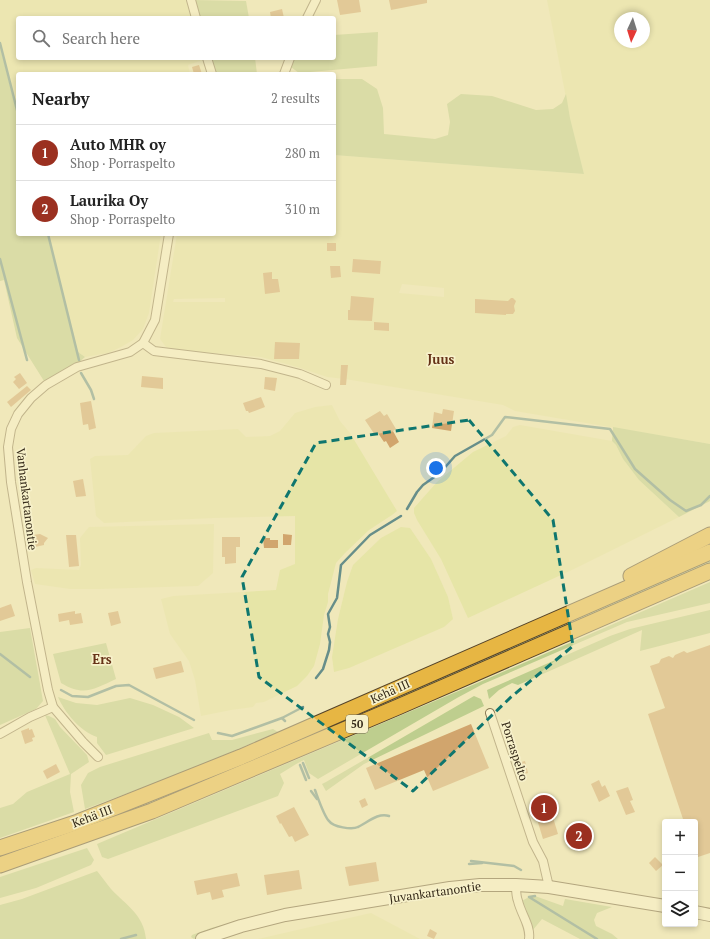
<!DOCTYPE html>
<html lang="en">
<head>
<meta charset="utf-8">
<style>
	body { margin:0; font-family:"PT Serif",serif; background:#f2f2f2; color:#222 }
	.controls { position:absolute; right:12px; bottom:12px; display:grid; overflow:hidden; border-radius:4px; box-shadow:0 2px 6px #0003 }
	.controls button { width:36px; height:36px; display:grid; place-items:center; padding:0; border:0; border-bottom:1px solid #e0e0e0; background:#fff; color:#222; font:20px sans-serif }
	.compass { position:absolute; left:614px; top:12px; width:36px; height:36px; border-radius:50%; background:#fff; box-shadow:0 2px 6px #0003; rotate:184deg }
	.you { position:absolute; left:436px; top:468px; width:14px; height:14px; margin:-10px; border:3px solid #fff; border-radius:50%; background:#1a73e8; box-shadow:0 0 0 6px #1a73e833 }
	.badge { display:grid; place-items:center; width:26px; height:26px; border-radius:50%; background:#9b3020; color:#fff; font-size:13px; font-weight:700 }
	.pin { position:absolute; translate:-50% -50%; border:2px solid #fff; box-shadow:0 1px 4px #0006 }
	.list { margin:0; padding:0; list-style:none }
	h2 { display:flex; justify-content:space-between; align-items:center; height:52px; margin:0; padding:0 16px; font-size:17px }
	h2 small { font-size:13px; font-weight:400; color:#767676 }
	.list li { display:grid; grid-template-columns:26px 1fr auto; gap:12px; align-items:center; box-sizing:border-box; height:56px; padding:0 16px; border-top:1px solid #e0e0e0 }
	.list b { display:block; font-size:15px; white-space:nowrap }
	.list p { margin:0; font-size:13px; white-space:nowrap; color:#767676 }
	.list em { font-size:13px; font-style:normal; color:#767676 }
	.icon { flex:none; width:22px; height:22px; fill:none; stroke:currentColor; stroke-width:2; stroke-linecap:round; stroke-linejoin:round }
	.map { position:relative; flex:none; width:710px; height:939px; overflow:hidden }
	.search { position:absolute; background:#fff; box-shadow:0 2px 6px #0003; left:16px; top:16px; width:320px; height:44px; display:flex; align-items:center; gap:10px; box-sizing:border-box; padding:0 14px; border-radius:4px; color:#767676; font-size:15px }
	.panel { position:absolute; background:#fff; box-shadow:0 2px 6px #0003; left:16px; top:72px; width:320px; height:164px; border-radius:4px }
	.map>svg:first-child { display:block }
	.farmland { fill:#e6e5a7; fill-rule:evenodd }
	.green { fill:#bece8e }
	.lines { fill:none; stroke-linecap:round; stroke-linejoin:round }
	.stream { stroke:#678e8a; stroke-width:2.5 }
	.building { fill:#d1a56d }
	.street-casing { stroke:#887754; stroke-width:10 }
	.secondary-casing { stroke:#695737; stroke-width:14 }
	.highway-casing { stroke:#554329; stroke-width:17 }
	.street { stroke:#fbf4ce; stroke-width:8 }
	.secondary { stroke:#fbf4ce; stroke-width:12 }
	.highway { stroke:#e7b643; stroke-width:15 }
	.marked { fill:none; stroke:#0f766e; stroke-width:3; stroke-dasharray:8 5; stroke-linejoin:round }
	.labels { text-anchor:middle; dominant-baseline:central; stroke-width:3.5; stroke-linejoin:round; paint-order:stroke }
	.shield { fill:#f7f1ca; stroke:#70664f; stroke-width:1 }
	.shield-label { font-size:11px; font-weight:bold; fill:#362b1a }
	.street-label { font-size:12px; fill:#362b1a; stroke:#f7f1ca }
	.neighbourhood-label { font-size:13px; font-weight:bold; fill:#653217; stroke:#f7f1ca }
</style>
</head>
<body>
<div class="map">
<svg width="710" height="939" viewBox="0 0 710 939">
	<rect width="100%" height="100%" fill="#f0e8ba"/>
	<g class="farmland">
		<polygon points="0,0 186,0 191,18 18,18 18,58 202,58 203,60 188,65 190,74 18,74 18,234 0,281"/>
		<path d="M547,0h163v444l-195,-33 -12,-6 -158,-26 -18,-2 -30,-10 -36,-10 -78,-6 -17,-4 -6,-8 17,-105h157v-79l250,19 -14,-56zM620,18h24v24h-24zM402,284l42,4v9l-45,-4zM174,299l51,-1v4h-52z"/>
		<polygon points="48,234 161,234 149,313 143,329 133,340 121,347 108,353 85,357 78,352"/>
		<polygon points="332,405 340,421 350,433 397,511 392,515 369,530 345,553 336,563 328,594 328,602 324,615 320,644 314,666 307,676 297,686 264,702 256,703 253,707 231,710 201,716 195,680 189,661 170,634 161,599 173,596 276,590 280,570 295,564 295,516 214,518 104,523 96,516 90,459 95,456 128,455 146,436 154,433 238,429 246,437 270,436 280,431 295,413 315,407"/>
		<polygon points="520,425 612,441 616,445 623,459 639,480 679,517 574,569 468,618 441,559 417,520 414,513 414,508 437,482 473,452 506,436 513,427"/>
		<polygon points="214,524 213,573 198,586 99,589 70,589 35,584 31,570 36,568 79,570 81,565 80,538 89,527"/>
		<polygon points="401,527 410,528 431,559 448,597 453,619 444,627 349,668 334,672 332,657 338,619 347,582 353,565 381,538"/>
		<polygon points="371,913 420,939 258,939"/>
	</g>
	<g class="green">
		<polygon points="192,0 246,1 249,18 197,18"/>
		<polygon points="378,32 377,66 299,73 291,67 294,58 334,58 334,35"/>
		<polygon points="0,47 18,117 18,234 48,234 78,352 85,357 78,363 44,381 17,338 4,280 0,281"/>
		<polygon points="208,58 255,58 257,74 213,74"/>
		<polygon points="334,79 362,79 377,89 383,108 384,134 435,139 448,135 450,122 447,104 461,94 492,96 536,110 553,109 562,103 566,94 570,118 584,174 334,155"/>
		<polygon points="613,427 710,444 710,501 679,517 639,480 623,459 616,445 612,441"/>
		<polygon points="710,559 710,563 180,793 0,859 0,856 48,840"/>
		<path d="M710,582v21l-83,19 -144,62 -26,14 -139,81 -9,-6 -5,-13c-9,4 -15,9 -24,14l4,9 -6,13 -170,63 -6,-2 -5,-13 385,-163z"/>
		<polygon points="710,610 710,633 640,651 642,630 518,685 512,683 499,690 489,699 487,690 610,636 630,629"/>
		<polygon points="30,628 43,701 36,709 0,725 0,632"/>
		<path d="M106,643l10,36c-22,10 -32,18 -55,4l-8,-29z"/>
		<polygon points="474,696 481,699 484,706 364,764 326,791 322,784 326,782"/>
		<path d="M58,697l18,6 21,2 33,-7 23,7 26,12 15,11 -88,27 -9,-12v-6c-17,-6 -32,-24 -39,-40z"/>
		<polygon points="45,715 49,716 55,719 60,727 87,755 89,762 71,774 70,792 74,812 0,838 0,808 13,804 27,792 70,774"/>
		<polygon points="273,729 278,732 182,773 85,809 81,785 88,773 100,767 209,733 212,740 232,740"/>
		<polygon points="87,848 94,860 91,865 36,888 0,898 0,877"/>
		<path d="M97,871c5,6 9,12 14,18 15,16 33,26 35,50h-146v-34l22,-6z"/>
		<polygon points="535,896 563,906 565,899 612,907 597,913 594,920 596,926 612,934 618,939 580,939 542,919 532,931 520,902 529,897"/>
		<polygon points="244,919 194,939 191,937 192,935 211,928"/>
	</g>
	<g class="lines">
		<g class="stream">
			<polyline points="0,43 18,114"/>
			<polyline points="48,234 79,360"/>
			<polyline points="0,259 27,360"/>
			<polyline points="81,373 91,390 94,399"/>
			<polyline points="407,509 417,492 423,485 440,473 455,456 492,435 505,417 610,429 635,469 670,500 686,511 701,505 710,496"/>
			<polyline points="0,654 30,677"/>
			<polyline points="316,678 323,669 329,650 330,642 328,634 330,627 328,614 337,598 341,565 370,535 401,516"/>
			<polyline points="61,690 72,696 88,697 116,686 129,685 194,720"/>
			<polyline points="282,718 303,707"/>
			<polyline points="218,733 232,736 282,718 285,721"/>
			<polyline points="303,763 309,778"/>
			<polyline points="300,765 306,780"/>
			<path d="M315,790c3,8 9,26 14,31 4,6 23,9 29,6 9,-4 20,-15 31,-11"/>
			<polyline points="311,791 317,799"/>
			<polyline points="471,861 514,866 521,870"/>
			<polyline points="469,864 482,863"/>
			<polyline points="535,896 529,897 597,939"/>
			<polyline points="121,939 136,935"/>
		</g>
	</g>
	<g class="building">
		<polygon points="337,0 359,0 361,12 340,15"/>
		<polygon points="389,0 427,0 427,3 391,10"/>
		<polygon points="282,9 284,18 271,18 270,12"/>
		<polygon points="199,65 202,74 194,74 192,67"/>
		<rect x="327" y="243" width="9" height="8"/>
		<polygon points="353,259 381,261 380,274 352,272"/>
		<polygon points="330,266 340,266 341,277 331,278"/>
		<polygon points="272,272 272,279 278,279 280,292 265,294 263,273"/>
		<polygon points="351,296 374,298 372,321 348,320 348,310 350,310"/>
		<polygon points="511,298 513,298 516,301 514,306 515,311 513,314 506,314 506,315 475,313 475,299 508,301"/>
		<polygon points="374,322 389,323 389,331 374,330"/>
		<polygon points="275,342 300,343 299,359 274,359"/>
		<polygon points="341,365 348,365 346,385 340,385"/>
		<polygon points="20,373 27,383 19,389 13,382 16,379 14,377"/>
		<polygon points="142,376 163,378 163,389 141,387"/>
		<polygon points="265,377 277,378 275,391 264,389"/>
		<polygon points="27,386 31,390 11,407 7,402"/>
		<polygon points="261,397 265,407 249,413 248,411 246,411 243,403"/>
		<polygon points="91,401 96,428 89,430 88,424 83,425 80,403"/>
		<polygon points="443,409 454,411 451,431 432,428 434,412 442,414"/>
		<polygon points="380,411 384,416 387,414 396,429 393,431 399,442 390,448 386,441 384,442 378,433 375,435 365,420"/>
		<polygon points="83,479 86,496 76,497 73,481"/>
		<polygon points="40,534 48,538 44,543 44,545 35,547 33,535"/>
		<polygon points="283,534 292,535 291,545 283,545"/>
		<polygon points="66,535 76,535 79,566 69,567"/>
		<polygon points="222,537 240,537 240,547 236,547 236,563 225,564 225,557 222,557"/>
		<polygon points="263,538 270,538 270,540 278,540 278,548 264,548"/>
		<polygon points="11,604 15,616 0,621 0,608"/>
		<polygon points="75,611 75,614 81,613 83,623 70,625 69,620 59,622 58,614"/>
		<polygon points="118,611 121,623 111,626 108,613"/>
		<polygon points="710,645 710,853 695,858 695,822 684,822 648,714 665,708 650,666 659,663 661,659 669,656 673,658 675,655 684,651 687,653"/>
		<polygon points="181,661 184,672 156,679 153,668"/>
		<polygon points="471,724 489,768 433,791 424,770 375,790 366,768"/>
		<polygon points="29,728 29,730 32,729 35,737 32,738 33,741 25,744 21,731"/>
		<polygon points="525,761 528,773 521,775 518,763"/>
		<polygon points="56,764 60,772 47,779 43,771"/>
		<polygon points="599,780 602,787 605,785 610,796 599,802 591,784"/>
		<polygon points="628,787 633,800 630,801 635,812 626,815 616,791"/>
		<polygon points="365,798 368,805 362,808 359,801"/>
		<polygon points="548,801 558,834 543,839 533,806"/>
		<polygon points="294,807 309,835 295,842 292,836 289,837 281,823 280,824 276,816"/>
		<polygon points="580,831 582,840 575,842 572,834"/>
		<polygon points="655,857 663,865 656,871 649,863"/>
		<polygon points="376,862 379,881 349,886 345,867"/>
		<polygon points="299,870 302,889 267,895 264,875"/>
		<polygon points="237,873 240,886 222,890 224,897 212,900 210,892 197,895 194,881"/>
		<polygon points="430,929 437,933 434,939 427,936"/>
	</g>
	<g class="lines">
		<g class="street-casing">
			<g id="street">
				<polyline points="191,0 196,18"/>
				<polyline points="307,18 316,0"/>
				<polyline points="207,58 212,74"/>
				<polyline points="284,74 290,58"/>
				<polyline points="143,343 154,351 261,364 300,374 326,385"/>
				<polyline points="490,713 533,842 543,861 549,887"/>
				<polyline points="0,734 30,717 53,707"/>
				<polyline points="98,757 83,742 53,707 48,690 27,582 11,482 8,447 11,429 18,414 31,398 46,385 77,367 130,352 143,343 155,320 169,234"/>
				<path d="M516,885c0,5 0,11 2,16 3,13 13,25 11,38"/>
			</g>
		</g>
		<g class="secondary-casing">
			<g id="secondary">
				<polyline points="695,912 710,915"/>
				<polyline points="202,939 241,926 285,915 450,888 480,885 516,885 549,887 665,906"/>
			</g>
		</g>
		<g class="highway-casing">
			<g id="highway">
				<polyline points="631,576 710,535"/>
				<polyline points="0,848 78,822 241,757 710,552"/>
				<polyline points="0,865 152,811 398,707 710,571"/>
			</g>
		</g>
		<use href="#street" class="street"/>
		<use href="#secondary" class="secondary"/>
		<use href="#highway" class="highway"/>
	</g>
	<path d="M0 0H710V939H0ZM469,420l84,100 20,126 -62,51 -98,94 -154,-114 -17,-100 74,-134z" fill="#f0e8ba" fill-opacity=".55" fill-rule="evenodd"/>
	<path class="marked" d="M469,420l84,100 20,126 -62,51 -98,94 -154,-114 -17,-100 74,-134z"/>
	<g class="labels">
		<rect class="shield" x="346" y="715" width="22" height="18" rx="3"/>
		<g class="shield-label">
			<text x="357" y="724">50</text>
		</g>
		<g class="street-label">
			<text transform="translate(27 499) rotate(83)">Vanhankartanontie</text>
			<text transform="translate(390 691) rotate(-24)">Kehä III</text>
			<text transform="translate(515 751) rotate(72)">Porraspelto</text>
			<text transform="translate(92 816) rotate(-21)">Kehä III</text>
			<text transform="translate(435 892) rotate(-8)">Juvankartanontie</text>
		</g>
		<g class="neighbourhood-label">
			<text x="441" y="359">Juus</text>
			<text x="102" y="659">Ers</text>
		</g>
	</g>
</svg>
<div class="controls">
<button>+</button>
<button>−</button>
<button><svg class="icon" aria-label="layers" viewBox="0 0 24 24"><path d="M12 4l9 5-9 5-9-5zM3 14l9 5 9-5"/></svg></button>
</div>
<svg class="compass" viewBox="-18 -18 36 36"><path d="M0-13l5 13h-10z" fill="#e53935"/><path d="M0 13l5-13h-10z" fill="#767676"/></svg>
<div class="you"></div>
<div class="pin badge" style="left:544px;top:808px">1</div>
<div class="pin badge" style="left:579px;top:836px">2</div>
<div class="search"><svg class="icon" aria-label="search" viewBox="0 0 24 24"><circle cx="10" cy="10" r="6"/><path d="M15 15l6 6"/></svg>Search here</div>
<section class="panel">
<h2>Nearby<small>2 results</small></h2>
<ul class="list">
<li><span class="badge">1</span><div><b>Auto MHR oy</b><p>Shop · Porraspelto</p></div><em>280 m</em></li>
<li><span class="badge">2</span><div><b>Laurika Oy</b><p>Shop · Porraspelto</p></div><em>310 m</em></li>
</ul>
</section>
</div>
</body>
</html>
